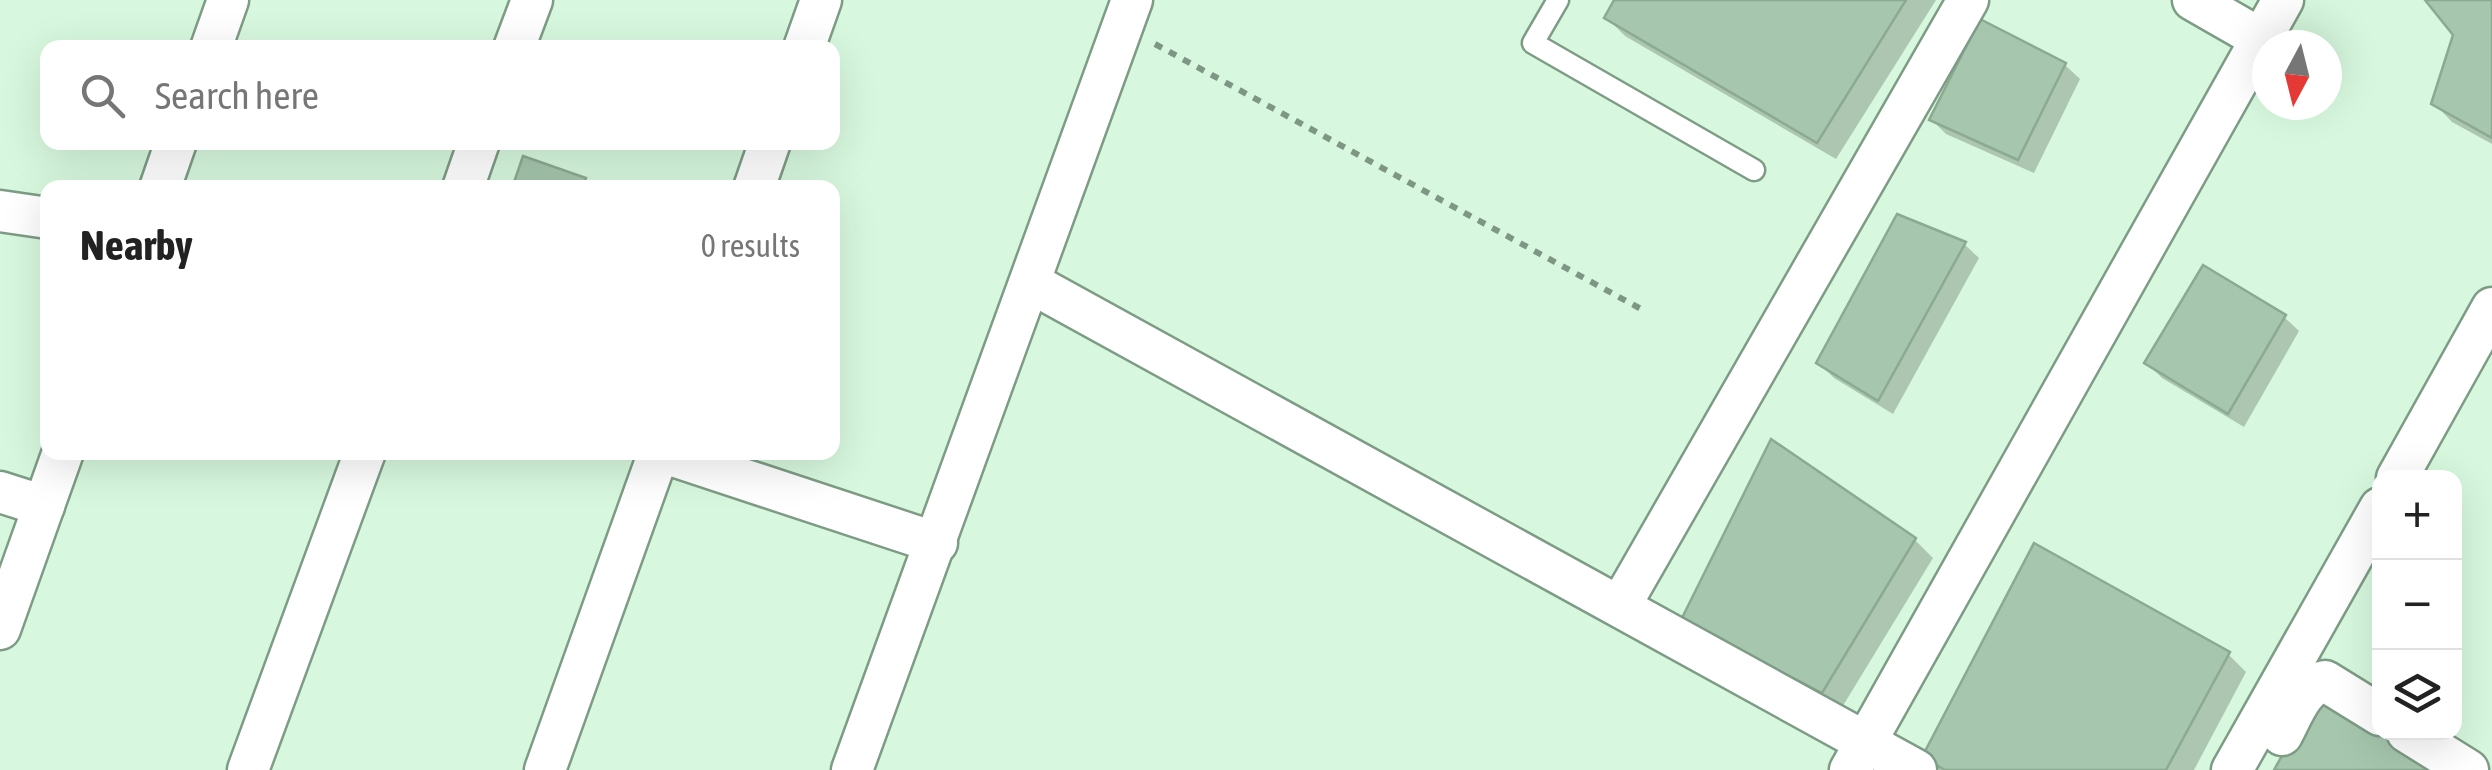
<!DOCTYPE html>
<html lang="en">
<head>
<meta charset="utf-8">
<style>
	body { margin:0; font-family:"Asap Condensed",sans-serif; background:#f6f6f6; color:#222 }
	.controls { position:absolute; right:30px; bottom:30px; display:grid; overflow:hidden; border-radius:20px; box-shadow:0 10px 40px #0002 }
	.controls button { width:90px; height:90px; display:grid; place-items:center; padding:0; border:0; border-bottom:2px solid #e0e0e0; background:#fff; color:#222; font:50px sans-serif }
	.compass { position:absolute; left:2252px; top:30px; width:90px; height:90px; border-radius:50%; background:#fff; box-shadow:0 10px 40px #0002; rotate:187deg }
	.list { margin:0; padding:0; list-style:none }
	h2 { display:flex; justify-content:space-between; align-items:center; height:130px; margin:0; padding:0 40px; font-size:42px }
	h2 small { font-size:32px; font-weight:400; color:#767676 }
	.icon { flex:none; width:55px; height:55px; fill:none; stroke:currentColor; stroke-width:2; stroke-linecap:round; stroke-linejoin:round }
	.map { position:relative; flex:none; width:2492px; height:770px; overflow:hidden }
	.search { position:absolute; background:#fff; box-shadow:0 10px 40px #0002; left:40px; top:40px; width:800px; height:110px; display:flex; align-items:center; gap:25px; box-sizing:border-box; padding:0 35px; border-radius:20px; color:#767676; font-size:38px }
	.panel { position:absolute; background:#fff; box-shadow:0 10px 40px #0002; left:40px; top:180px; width:800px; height:280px; border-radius:20px }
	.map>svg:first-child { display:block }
	.shadow { fill:#0003 }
	.building { fill:#a6c6ad; stroke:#8caa92; stroke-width:2.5 }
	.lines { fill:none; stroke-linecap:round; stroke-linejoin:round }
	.lane-casing { stroke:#7e9c85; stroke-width:25 }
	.street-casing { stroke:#7e9c85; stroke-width:45 }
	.path { stroke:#7e9684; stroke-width:6; stroke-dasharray:8 8; stroke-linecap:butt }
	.lane { stroke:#fff; stroke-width:20 }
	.street { stroke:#fff; stroke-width:40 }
</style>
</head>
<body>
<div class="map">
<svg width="2492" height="770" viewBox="0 0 2492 770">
	<rect width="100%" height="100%" fill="#d7f8de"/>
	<g class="shadow">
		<polygon points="1617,0 1936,0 1836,159 1625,36 1607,18"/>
		<polygon points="2429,0 2492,0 2492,144 2452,122 2434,103 2456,34"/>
		<polygon points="2065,65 2080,79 2034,173 1946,134 1932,120"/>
		<polygon points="1964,244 1979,258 1893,414 1834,378 1819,363"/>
		<polygon points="2284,317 2299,331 2244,427 2162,378 2147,363"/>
		<polygon points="1772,443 1915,540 1933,558 1841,709 1702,638"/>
		<polygon points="2228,654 2246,672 2194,770 1939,770 1926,757"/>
	</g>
	<g class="building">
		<polygon points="1614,0 1906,0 1817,143 1604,18"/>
		<polygon points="2425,0 2492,0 2492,138 2431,104 2453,35"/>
		<polygon points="1980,19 2066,63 2018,160 1929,120"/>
		<polygon points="523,156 586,178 582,188 512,188"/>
		<polygon points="1897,214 1966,242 1878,401 1816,363"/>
		<polygon points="2203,265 2286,315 2228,414 2144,363"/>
		<polygon points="1771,439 1916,538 1822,693 1681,620"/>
		<polygon points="2034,543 2230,652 2166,770 1945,770 1922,757"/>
		<polygon points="2316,694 2386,732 2454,770 2274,770"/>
	</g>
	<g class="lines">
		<g class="lane-casing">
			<polyline id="lane" points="1558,0 1533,43 1754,170"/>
		</g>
		<g class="street-casing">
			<g id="street">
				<polyline points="2193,0 2261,39"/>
				<polyline points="211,48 228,0"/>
				<polyline points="514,48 532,0"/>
				<polyline points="804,48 821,0"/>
				<polyline points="160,188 176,142"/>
				<polyline points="463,188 479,142"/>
				<polyline points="754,188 770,142"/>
				<polyline points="0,211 48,218"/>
				<polyline points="1031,283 1916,770"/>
				<polyline points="661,452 937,543"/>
				<polyline points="2397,478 2492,308"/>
				<polyline points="0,492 44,506"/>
				<polyline points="1620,606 1968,0"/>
				<polyline points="0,629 63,452"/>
				<polyline points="2407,732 2468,770"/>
				<path d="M2282,735c11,-20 20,-49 43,-54l55,34"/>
				<polyline points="248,770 365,452"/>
				<polyline points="545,770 659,452"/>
				<polyline points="852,770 1132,0"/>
				<polyline points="1850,770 2283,0"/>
				<polyline points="2232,770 2380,508"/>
			</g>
		</g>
		<polyline class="path" points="1155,44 1641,309"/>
		<use href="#lane" class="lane"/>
		<use href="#street" class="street"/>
	</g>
</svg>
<div class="controls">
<button>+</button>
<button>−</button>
<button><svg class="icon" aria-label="layers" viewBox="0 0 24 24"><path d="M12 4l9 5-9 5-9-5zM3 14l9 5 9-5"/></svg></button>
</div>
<svg class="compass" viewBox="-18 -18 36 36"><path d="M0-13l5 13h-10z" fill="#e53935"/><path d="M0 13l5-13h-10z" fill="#767676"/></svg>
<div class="search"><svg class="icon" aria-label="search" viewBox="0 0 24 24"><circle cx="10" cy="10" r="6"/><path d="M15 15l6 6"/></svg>Search here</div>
<section class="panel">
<h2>Nearby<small>0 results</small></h2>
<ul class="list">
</ul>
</section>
</div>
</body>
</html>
